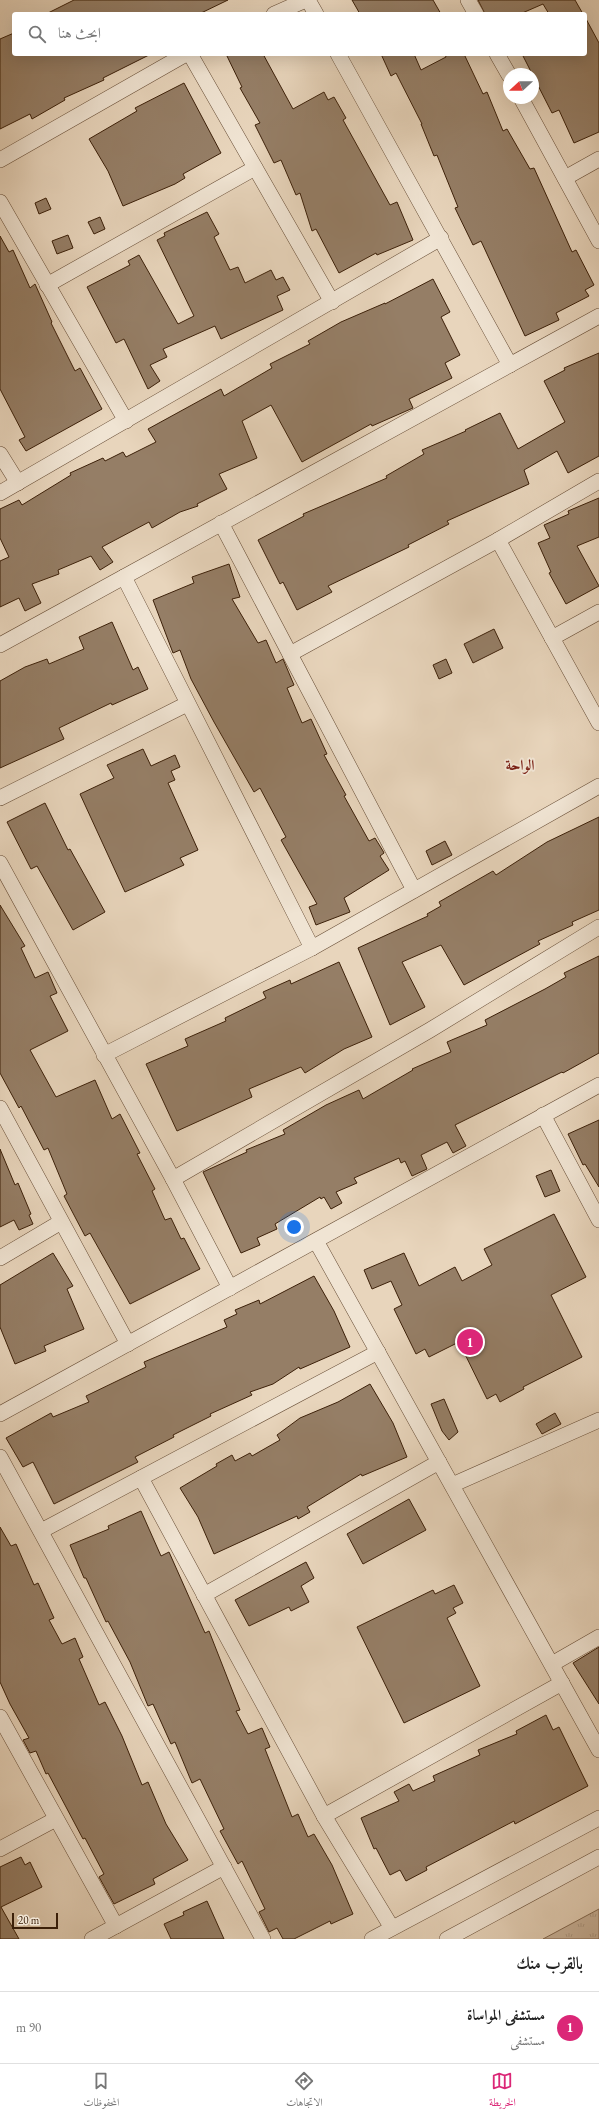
<!DOCTYPE html>
<html lang="ar">
<head>
<meta charset="utf-8">
<style>
	body { margin:0; font-family:"EB Garamond",Amiri,serif; background:#f2f2f2; color:#222; direction:rtl }
	.compass { position:absolute; left:503px; top:68px; width:36px; height:36px; border-radius:50%; background:#fff; box-shadow:0 4px 16px #0002; rotate:249deg }
	.scale { position:absolute; left:12px; bottom:10px; width:46px; box-sizing:border-box; padding-left:4px; border:2px solid #3c2009; border-top:0; font-size:11px; line-height:14px; white-space:nowrap; color:#3c2009; -webkit-text-stroke:3px #f0e4d3; paint-order:stroke }
	.you { position:absolute; left:294px; top:1227px; width:14px; height:14px; margin:-10px; border:3px solid #fff; border-radius:50%; background:#1a73e8; box-shadow:0 0 0 6px #1a73e833 }
	.badge { display:grid; place-items:center; width:26px; height:26px; border-radius:50%; background:#db2777; color:#fff; font-size:13px; font-weight:700 }
	.pin { position:absolute; translate:-50% -50%; border:2px solid #fff; box-shadow:0 1px 4px #0006 }
	.list { margin:0; padding:0; list-style:none }
	h2 { display:flex; justify-content:space-between; align-items:center; height:52px; margin:0; padding:0 16px; font-size:17px }
	h2 small { font-size:13px; font-weight:400; color:#767676 }
	.list li { display:grid; grid-template-columns:26px 1fr auto; gap:12px; align-items:center; box-sizing:border-box; height:72px; padding:0 16px; border-top:1px solid #e0e0e0 }
	.list b { display:block; font-size:15px; white-space:nowrap }
	.list p { margin:0; font-size:13px; white-space:nowrap; color:#767676 }
	.list em { font-size:13px; font-style:normal; color:#767676 }
	.icon { flex:none; width:22px; height:22px; fill:none; stroke:currentColor; stroke-width:2; stroke-linecap:round; stroke-linejoin:round }
	.map { position:relative; flex:none; width:599px; height:1939px; overflow:hidden; direction:ltr }
	.search { position:absolute; background:#fff; box-shadow:0 4px 16px #0002; left:12px; right:12px; top:12px; height:44px; display:flex; align-items:center; gap:10px; box-sizing:border-box; padding:0 14px; border-radius:4px; color:#767676; font-size:15px }
	.sheet { height:124px; background:#fff }
	nav { display:flex; justify-content:space-around; align-items:center; box-sizing:border-box; height:56px; border-top:1px solid #e0e0e0; background:#fff; font-size:11px; color:#767676 }
	nav a { display:grid; justify-items:center; gap:2px }
	nav .on { color:#db2777 }
	.map>svg:first-child { display:block }
	.grass { fill:url(#grass-tufts); stroke:#846b54 }
	.building { fill:#957e66; stroke:#3c2009 }
	.lines { fill:none; stroke-linecap:round; stroke-linejoin:round }
	.minor-casing { stroke:#674d36; stroke-width:16 }
	.minor { stroke:#f0e4d3; stroke-width:15 }
	.labels { text-anchor:middle; dominant-baseline:central; stroke-width:3.5; stroke-linejoin:round; paint-order:stroke }
	.neighbourhood-label { font-size:15px; font-weight:bold; fill:#7a1f14; stroke:#f0e4d3 }
</style>
</head>
<body>
<div class="map">
<svg width="599" height="1939" viewBox="0 0 599 1939">
	<defs>
		<pattern id="grass-tufts" width="24" height="20" patternUnits="userSpaceOnUse"><rect width="24" height="20" fill="#cbb69e"/><path d="M3 7l-1-3M5 7V3M7 7l1-3M15 17l-1-3M17 17v-4M19 17l1-3" fill="none" stroke="#af9c87"/></pattern>
	</defs>
	<rect width="100%" height="100%" fill="#e8d5bc"/>
	<filter id="stains"><feTurbulence type="fractalNoise" baseFrequency=".005" numOctaves="4"/><feColorMatrix values="0 0 0 0 .2 0 0 0 0 .09 0 0 0 0 .02 0 0 0 .5 -.17"/></filter>
	<radialGradient id="worn" r=".72"><stop offset=".6" stop-color="#630" stop-opacity="0"/><stop offset="1" stop-color="#630" stop-opacity=".3"/></radialGradient>
	<polygon class="grass" points="599,1909 599,1939 543,1939"/>
	<g class="building">
		<polygon points="74,0 228,0 199,14 46,14"/>
		<polygon points="352,0 433,0 441,14 360,14"/>
		<polygon points="478,0 575,0 583,14 549,14 543,4 520,14 485,14"/>
		<polygon points="585,17 599,43 599,132 574,143 559,110 552,113 522,54 585,54"/>
		<polygon points="14,33 14,54 151,54 103,78 104,80 64,98 65,100 32,119 30,114 0,129 0,39"/>
		<polygon points="226,54 263,54 293,109 324,92 328,100 334,97 346,118 343,120 390,205 397,202 413,240 377,255 376,253 339,273 316,229 312,231 300,193 296,195 281,160 274,163 255,125 260,123 240,88 242,87"/>
		<polygon points="381,54 414,54 421,70 446,57 445,54 464,54 483,94 487,92 503,131 507,129 530,169 534,168 572,252 576,250 594,285 585,290 589,296 556,313 559,320 525,336 481,241 473,245 455,208 458,207 437,155 434,156 421,124 422,124 396,73 391,76"/>
		<polygon points="184,83 221,153 183,174 185,178 175,184 123,206 108,171 89,139 137,111 135,108"/>
		<polygon points="46,198 51,209 39,214 35,203"/>
		<polygon points="207,212 219,234 214,237 230,270 238,267 245,283 271,270 276,280 283,277 290,290 277,296 283,310 270,316 221,339 215,326 163,349 167,357 150,365 160,381 148,389 124,339 116,343 87,287 130,265 128,261 139,255 178,324 194,316 157,240 165,236 164,233"/>
		<polygon points="100,217 105,229 94,234 88,222"/>
		<polygon points="68,235 73,248 57,254 52,241"/>
		<polygon points="0,236 9,252 13,250 30,288 35,284 52,322 51,323 75,371 80,368 102,409 26,451 19,440 25,437 0,389"/>
		<polygon points="433,279 450,312 441,317 460,355 445,363 452,378 409,399 413,408 372,426 371,424 302,462 271,405 242,421 257,458 219,474 227,489 197,504 198,506 180,512 152,528 149,522 102,547 113,562 100,570 91,556 58,570 59,574 32,584 41,603 25,611 19,598 0,607 0,561 9,557 0,538 0,509 19,500 22,505 71,475 70,473 103,458 105,461 123,452 126,457 156,442 148,429 221,389 224,396 272,368 270,364 310,344 308,341 341,322 385,303 385,304"/>
		<polygon points="599,353 599,456 568,473 557,451 524,470 529,484 447,521 449,524 408,545 409,547 328,586 332,592 297,610 283,582 280,584 258,540 304,516 303,514 387,478 386,476 424,454 422,450 466,431 465,430 500,413 518,449 565,422 544,381 565,370 564,368"/>
		<polygon points="599,498 599,537 577,546 599,586 566,604 549,573 551,572 538,543 550,538 544,525 569,514 568,511"/>
		<polygon points="229,564 240,597 232,599 258,643 266,640 276,663 283,659 294,685 287,688 302,723 311,719 327,754 324,755 346,795 344,796 369,841 375,838 383,851 384,853 380,856 389,870 344,898 350,912 316,925 309,907 317,904 281,840 286,837 260,788 254,792 214,722 191,679 180,650 173,653 153,600 194,583 192,577"/>
		<polygon points="112,622 133,670 138,667 148,689 112,705 111,703 59,728 64,739 0,768 0,681 25,667 47,659 49,664 84,649 79,637"/>
		<polygon points="494,629 503,648 473,663 464,644"/>
		<polygon points="446,659 452,673 439,679 433,665"/>
		<polygon points="143,749 151,766 175,755 180,767 171,771 175,780 168,783 198,850 180,858 184,865 125,892 80,794 114,778 107,765"/>
		<polygon points="45,803 68,850 70,849 105,912 73,930 37,866 31,869 7,822"/>
		<polygon points="599,817 599,910 572,922 573,925 538,941 540,944 464,985 441,945 402,962 425,1007 390,1025 358,948 428,916 427,914 441,906 439,902 493,871 496,875 547,842"/>
		<polygon points="445,841 452,855 432,865 426,851"/>
		<polygon points="0,905 25,946 21,948 35,978 48,972 57,993 50,996 68,1031 30,1050 56,1097 95,1080 112,1119 120,1114 140,1153 137,1154 155,1189 152,1191 165,1220 171,1218 181,1239 184,1238 200,1269 130,1304 90,1233 85,1236 64,1196 67,1194 48,1148 44,1150 21,1106 19,1108 0,1073"/>
		<polygon points="599,956 599,1053 563,1073 562,1072 455,1125 466,1146 453,1153 447,1142 421,1155 427,1169 412,1176 405,1161 401,1163 399,1158 354,1178 357,1183 336,1192 342,1203 331,1209 324,1197 321,1199 320,1197 275,1224 277,1229 257,1238 260,1245 241,1253 203,1172 247,1152 246,1150 285,1134 283,1130 326,1105 359,1090 363,1099 413,1070 412,1069 451,1052 447,1042 487,1025 485,1020 545,989 566,977 564,973"/>
		<polygon points="339,962 372,1037 344,1049 305,1073 301,1067 249,1089 252,1097 177,1131 146,1064 188,1046 185,1039 226,1021 225,1018 266,998 263,992 290,980 291,984"/>
		<polygon points="599,1120 599,1187 585,1164 583,1165 568,1134"/>
		<polygon points="0,1149 15,1185 18,1183 31,1214 29,1215 33,1224 19,1230 14,1220 0,1227"/>
		<polygon points="551,1170 560,1191 545,1197 536,1176"/>
		<polygon points="554,1214 586,1277 551,1295 582,1357 523,1387 524,1389 500,1402 496,1394 487,1399 459,1342 429,1357 425,1349 416,1354 394,1309 402,1305 391,1281 372,1289 364,1270 404,1253 419,1286 455,1267 462,1281 492,1265 484,1249"/>
		<polygon points="53,1253 73,1286 67,1289 84,1329 44,1346 46,1351 15,1364 0,1327 0,1285"/>
		<polygon points="314,1276 334,1311 350,1347 300,1369 299,1367 273,1384 250,1392 252,1395 210,1414 211,1416 173,1435 174,1437 135,1457 138,1462 54,1504 33,1462 23,1467 6,1438 51,1413 53,1417 89,1402 86,1396 146,1367 144,1362 227,1327 224,1320 237,1314 235,1310 259,1300 260,1304"/>
		<polygon points="370,1384 393,1423 407,1457 362,1476 361,1474 307,1507 310,1512 298,1519 297,1516 214,1554 198,1517 180,1488 217,1466 216,1464 232,1455 235,1461 250,1453 252,1456 280,1440 277,1435 300,1418 338,1402"/>
		<polygon points="444,1399 458,1432 449,1440 442,1431 431,1404"/>
		<polygon points="555,1413 561,1424 542,1434 536,1424"/>
		<polygon points="409,1499 426,1530 363,1564 347,1534"/>
		<polygon points="141,1511 161,1556 169,1552 205,1633 209,1631 240,1710 236,1711 248,1734 262,1728 270,1747 265,1749 292,1817 298,1814 308,1837 314,1834 332,1865 353,1914 331,1924 330,1921 294,1939 283,1939 277,1928 269,1932 259,1912 265,1909 242,1861 238,1864 220,1831 224,1829 200,1779 192,1783 175,1742 171,1744 153,1704 148,1706 130,1662 108,1621 106,1622 86,1578 84,1578 70,1545 109,1529 108,1526"/>
		<polygon points="0,1527 11,1546 16,1544 34,1585 38,1583 54,1618 49,1620 62,1644 75,1638 83,1657 79,1659 99,1705 105,1702 122,1736 142,1785 148,1782 166,1824 188,1860 153,1879 155,1884 114,1904 99,1877 104,1874 85,1838 83,1839 48,1773 46,1774 36,1751 30,1753 23,1740 29,1738 10,1704 0,1682"/>
		<polygon points="306,1562 314,1578 301,1586 309,1602 291,1611 289,1607 249,1626 235,1600"/>
		<polygon points="454,1585 463,1603 453,1608 456,1613 447,1618 480,1686 404,1723 357,1627 433,1590 435,1594"/>
		<polygon points="599,1647 599,1704 573,1663"/>
		<polygon points="546,1715 553,1730 559,1727 588,1786 515,1824 514,1821 426,1867 427,1870 406,1881 400,1870 390,1875 376,1848 374,1849 361,1818 399,1801 394,1792 409,1784 413,1791 435,1781 433,1776 480,1755 478,1750 517,1734 516,1731"/>
		<polygon points="21,1857 25,1865 30,1862 42,1887 1,1907 19,1939 0,1939 0,1867"/>
		<polygon points="207,1901 224,1939 171,1939 164,1924 184,1915 183,1912"/>
	</g>
	<g class="lines">
		<g class="minor-casing">
			<g id="minor">
				<polyline points="308,0 316,14"/>
				<polyline points="468,0 476,14"/>
				<polyline points="274,14 306,0"/>
				<polyline points="190,54 332,302"/>
				<polyline points="338,54 510,365"/>
				<polyline points="497,54 509,75"/>
				<polyline points="521,98 599,241"/>
				<polyline points="0,160 186,54"/>
				<polyline points="565,178 599,159"/>
				<polyline points="0,202 126,421"/>
				<polyline points="47,285 255,168"/>
				<polyline points="0,454 18,483"/>
				<polyline points="0,493 441,238"/>
				<polyline points="221,523 414,890"/>
				<polyline points="498,540 599,723"/>
				<polyline points="124,577 312,948"/>
				<polyline points="552,638 599,612"/>
				<polyline points="0,645 599,316"/>
				<polyline points="290,654 498,540 599,481"/>
				<polyline points="0,798 187,704"/>
				<polyline points="0,863 173,1179 230,1288"/>
				<polyline points="104,1055 312,948 599,786"/>
				<polyline points="0,1108 128,1344"/>
				<polyline points="543,1115 599,1220"/>
				<polyline points="173,1179 430,1030 599,927"/>
				<polyline points="316,1241 599,1750"/>
				<polyline points="0,1258 61,1222"/>
				<polyline points="0,1414 599,1085"/>
				<polyline points="0,1457 263,1939"/>
				<polyline points="141,1478 324,1816 392,1928"/>
				<polyline points="452,1485 599,1420"/>
				<polyline points="41,1531 378,1352"/>
				<polyline points="204,1595 439,1462"/>
				<polyline points="552,1664 599,1637"/>
				<polyline points="0,1717 116,1926"/>
				<polyline points="324,1816 562,1683"/>
				<polyline points="0,1849 56,1819"/>
				<polyline points="92,1939 224,1867"/>
				<polyline points="372,1939 599,1818"/>
				<polyline points="447,1939 599,1857"/>
			</g>
		</g>
		<use href="#minor" class="minor"/>
	</g>
	<g class="labels">
		<g class="neighbourhood-label">
			<text x="520" y="764">الواحة</text>
		</g>
	</g>
	<rect width="100%" height="100%" filter="url(#stains)"/>
	<rect width="100%" height="100%" fill="url(#worn)"/>
</svg>
<svg class="compass" viewBox="-18 -18 36 36"><path d="M0-13l5 13h-10z" fill="#e53935"/><path d="M0 13l5-13h-10z" fill="#767676"/></svg>
<div class="scale">20 m</div>
<div class="you"></div>
<div class="pin badge" style="left:470px;top:1342px">1</div>
<div class="search"><svg class="icon" aria-label="search" viewBox="0 0 24 24"><circle cx="10" cy="10" r="6"/><path d="M15 15l6 6"/></svg>ابحث هنا</div>
</div>
<section class="sheet">
<h2>بالقرب منك<small></small></h2>
<ul class="list">
<li><span class="badge">1</span><div><b>مستشفى المواساة</b><p>مستشفى</p></div><em>90 m</em></li>
</ul>
</section>
<nav>
<a class="on"><svg class="icon" aria-label="map" viewBox="0 0 24 24"><path d="M3 6l6-2 6 2 6-2v14l-6 2-6-2-6 2zM9 4v14M15 6v14"/></svg>الخريطة</a>
<a><svg class="icon" aria-label="directions" viewBox="0 0 24 24"><path d="M12 3l9 9-9 9-9-9zM9 14v-3h6M13 9l2 2-2 2"/></svg>الاتجاهات</a>
<a><svg class="icon" aria-label="saved" viewBox="0 0 24 24"><path d="M7 4h10v16l-5-4-5 4z"/></svg>المحفوظات</a>
</nav>
</body>
</html>
